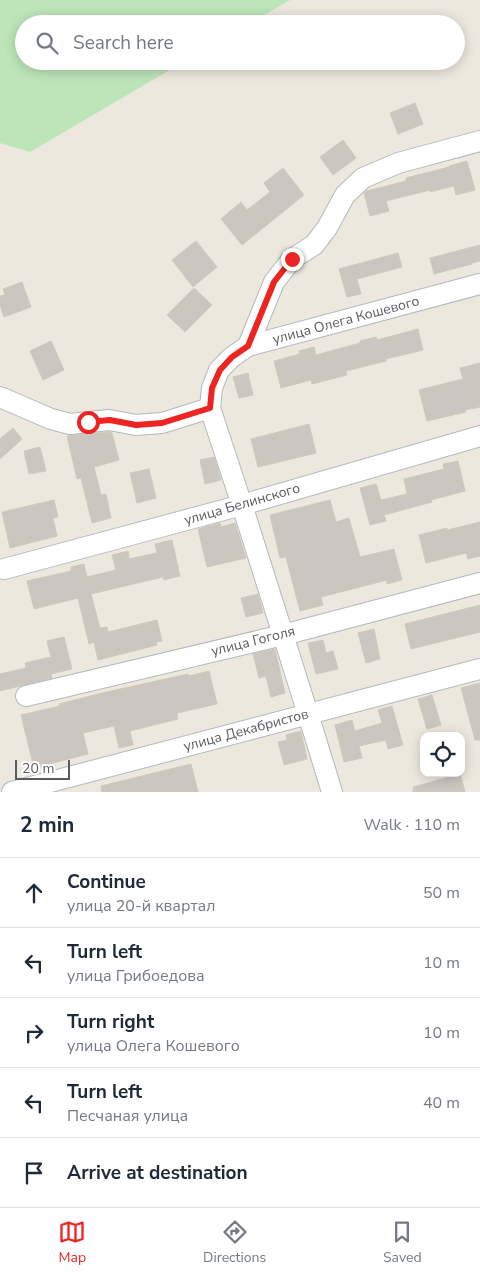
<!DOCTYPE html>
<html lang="en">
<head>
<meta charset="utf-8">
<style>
	body { margin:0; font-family:"Nunito Sans",sans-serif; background:#f2f2f3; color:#1f2937 }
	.controls { position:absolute; right:15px; bottom:15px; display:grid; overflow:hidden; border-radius:10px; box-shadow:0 2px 12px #0003 }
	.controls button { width:45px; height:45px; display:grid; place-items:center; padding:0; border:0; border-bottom:1px solid #e0e1e3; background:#fff; color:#1f2937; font:25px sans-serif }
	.scale { position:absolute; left:15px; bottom:12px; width:55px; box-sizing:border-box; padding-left:5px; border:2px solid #585c60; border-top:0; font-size:14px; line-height:18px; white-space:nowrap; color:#585c60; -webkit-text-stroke:4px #fff; paint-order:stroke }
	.stop { position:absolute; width:15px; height:15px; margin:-11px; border:4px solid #ee2422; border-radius:50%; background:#fff }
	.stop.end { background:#ee2422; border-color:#fff; box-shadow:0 1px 5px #0008 }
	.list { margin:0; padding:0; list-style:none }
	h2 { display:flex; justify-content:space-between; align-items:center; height:65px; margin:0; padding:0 20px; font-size:21px }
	h2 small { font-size:16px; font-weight:400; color:#747a83 }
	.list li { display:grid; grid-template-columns:32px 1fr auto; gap:15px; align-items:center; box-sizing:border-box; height:70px; padding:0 20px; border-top:1px solid #e0e1e3 }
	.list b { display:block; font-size:19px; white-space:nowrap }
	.list p { margin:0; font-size:16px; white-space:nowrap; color:#747a83 }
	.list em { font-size:16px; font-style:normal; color:#747a83 }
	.icon { flex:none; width:28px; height:28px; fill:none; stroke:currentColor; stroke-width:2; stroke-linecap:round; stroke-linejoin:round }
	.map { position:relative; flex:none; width:480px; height:792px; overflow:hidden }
	.search { position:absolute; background:#fff; box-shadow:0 2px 12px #0003; left:15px; right:15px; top:15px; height:55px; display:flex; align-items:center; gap:12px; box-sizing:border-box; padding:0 18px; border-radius:28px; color:#747a83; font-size:19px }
	.sheet { height:415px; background:#fff }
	nav { display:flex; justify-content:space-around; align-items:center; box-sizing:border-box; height:70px; border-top:1px solid #e0e1e3; background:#fff; font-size:14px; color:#747a83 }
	nav a { display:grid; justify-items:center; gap:2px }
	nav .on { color:#ee2422 }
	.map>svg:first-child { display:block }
	.green { fill:#bce5b9 }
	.building { fill:#cbc6c0; stroke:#d0c9bd }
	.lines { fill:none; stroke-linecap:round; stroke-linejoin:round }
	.minor-casing { stroke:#b5b8bc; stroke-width:22 }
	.minor { stroke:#fff; stroke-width:20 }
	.route { stroke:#ee2422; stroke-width:6 }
	.labels { text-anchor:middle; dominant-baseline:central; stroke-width:4; stroke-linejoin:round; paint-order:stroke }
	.street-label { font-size:14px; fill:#585c60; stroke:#fff }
</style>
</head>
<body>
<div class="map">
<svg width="480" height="792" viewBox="0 0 480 792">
	<rect width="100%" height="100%" fill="#ece8de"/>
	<polygon class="green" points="0,0 290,0 249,24 24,24 24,61 185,61 30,152 0,143"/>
	<g class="building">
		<polygon points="415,103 423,124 398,134 390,113"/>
		<polygon points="343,140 356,158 333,175 320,157"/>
		<polygon points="467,161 475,190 456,195 454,186 430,192 430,190 386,201 389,211 370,216 364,193 367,191 406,181 406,178 449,167 449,166"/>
		<polygon points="283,168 304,195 242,245 221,219 241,202 247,210 270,192 264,183"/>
		<polygon points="196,241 217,267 193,287 172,260"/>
		<polygon points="480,245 480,261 472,263 472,264 434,274 430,258"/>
		<polygon points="398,253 402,267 357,279 361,294 347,297 339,269"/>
		<polygon points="22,282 31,307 4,317 0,305 0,296 5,295 3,289"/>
		<polygon points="194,288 212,305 185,332 167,315"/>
		<polygon points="418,329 423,350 386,359 386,361 346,371 347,375 312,384 311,380 281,388 274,361 300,354 299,351 314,347 316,355 360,343 360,341 376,337 377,340"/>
		<polygon points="51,341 64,370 43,380 30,351"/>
		<polygon points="480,363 480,407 465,410 466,412 427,421 419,390 463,379 460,368"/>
		<polygon points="248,373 253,395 239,398 233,377"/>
		<polygon points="309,424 316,453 258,467 251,439"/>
		<polygon points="13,428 22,439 0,459 0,439"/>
		<polygon points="109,432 112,433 119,460 94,467 101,495 106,494 111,518 92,523 81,478 77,479 67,436"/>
		<polygon points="40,447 46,471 29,474 24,451"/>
		<polygon points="214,457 221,480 205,484 200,460"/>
		<polygon points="458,461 465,491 431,500 432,502 384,515 386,521 370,525 360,488 376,484 381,500 407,494 404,479 444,469 443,464"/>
		<polygon points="149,469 156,498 137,503 130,473"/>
		<polygon points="54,500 58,517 53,518 57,536 10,548 2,512"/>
		<polygon points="330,500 336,522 349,518 360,557 394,549 402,580 387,584 387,580 321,597 323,605 300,611 286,557 280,558 270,515"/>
		<polygon points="480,522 480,556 468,559 466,553 426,563 419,535 447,528 447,530"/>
		<polygon points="220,523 221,527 235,523 246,558 207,567 198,529"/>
		<polygon points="172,540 180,576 164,580 163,577 91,594 100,628 107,627 108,632 157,620 162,641 156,642 157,645 98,660 94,642 89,644 78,598 34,609 27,581 71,571 71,567 84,564 87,577 116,570 112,555 128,551 129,559 157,553 155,544"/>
		<polygon points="258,594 263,613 246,617 241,598"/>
		<polygon points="480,605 480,632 411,649 405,624"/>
		<polygon points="374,629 380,659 366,663 358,633"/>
		<polygon points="64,637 72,669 51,674 52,678 0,691 0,674 26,668 25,663 51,657 47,641"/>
		<polygon points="323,640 326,653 333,651 338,669 316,674 308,643"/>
		<polygon points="275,649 285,693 271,697 266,676 259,678 253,654"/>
		<polygon points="209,671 217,704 177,713 178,719 130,731 133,745 119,748 114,726 83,733 88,754 34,768 21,715 60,706 59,704 102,693 188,674 189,676"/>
		<polygon points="480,683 480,740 475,740 461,688"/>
		<polygon points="432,695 441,725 427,729 418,699"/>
		<polygon points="392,706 403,745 388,749 386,740 359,746 362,758 344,762 335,725 352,720 355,731 382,723 378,710"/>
		<polygon points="301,731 307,759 284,765 278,742 287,740 286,735"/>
		<polygon points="191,764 198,792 102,792 101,786"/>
		<polygon points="445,773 460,773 465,792 413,792 413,787 446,778"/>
	</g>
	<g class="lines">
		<g class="minor-casing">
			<g id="minor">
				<polyline points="248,346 274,282 292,259 314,245 327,228 345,195 363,178 398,163 480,141"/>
				<polyline points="0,397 51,419 70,424 109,420 136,425 162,423 210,408"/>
				<polyline points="4,569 242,505 480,436"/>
				<polyline points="26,696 283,635 480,583"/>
				<polyline points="12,792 480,669"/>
				<polyline points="332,792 308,714 242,505 210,408 212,388 219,370 232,357 248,346 480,284"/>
			</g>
		</g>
		<use href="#minor" class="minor"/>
	</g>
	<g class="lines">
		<polyline class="route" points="88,422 110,420 136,425 162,423 210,408 212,388 220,370 232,357 248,346 274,282 292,259"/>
	</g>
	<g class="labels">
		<g class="street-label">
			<text transform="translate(346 320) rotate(-15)">улица Олега Кошевого</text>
			<text transform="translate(242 504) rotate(-16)">улица Белинского</text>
			<text transform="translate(253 641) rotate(-14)">улица Гоголя</text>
			<text transform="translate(246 730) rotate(-15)">улица Декабристов</text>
		</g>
	</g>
</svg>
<div class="controls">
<button><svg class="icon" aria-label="locate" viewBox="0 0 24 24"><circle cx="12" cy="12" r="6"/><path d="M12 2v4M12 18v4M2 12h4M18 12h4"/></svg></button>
</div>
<div class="scale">20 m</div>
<div class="stop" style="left:88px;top:422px"></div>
<div class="stop end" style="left:292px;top:259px"></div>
<div class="search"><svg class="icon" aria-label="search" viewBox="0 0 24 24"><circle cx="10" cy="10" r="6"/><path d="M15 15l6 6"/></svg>Search here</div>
</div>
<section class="sheet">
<h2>2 min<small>Walk · 110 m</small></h2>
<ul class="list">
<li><svg class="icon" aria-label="ahead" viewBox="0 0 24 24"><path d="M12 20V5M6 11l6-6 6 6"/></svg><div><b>Continue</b><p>улица 20-й квартал</p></div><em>50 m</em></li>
<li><svg class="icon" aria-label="left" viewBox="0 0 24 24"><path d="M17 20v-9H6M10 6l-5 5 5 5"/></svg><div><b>Turn left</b><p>улица Грибоедова</p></div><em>10 m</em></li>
<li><svg class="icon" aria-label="right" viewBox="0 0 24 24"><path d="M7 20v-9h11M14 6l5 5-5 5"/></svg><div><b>Turn right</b><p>улица Олега Кошевого</p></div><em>10 m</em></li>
<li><svg class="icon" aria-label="left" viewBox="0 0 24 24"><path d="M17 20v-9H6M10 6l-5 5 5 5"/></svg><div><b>Turn left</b><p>Песчаная улица</p></div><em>40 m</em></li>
<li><svg class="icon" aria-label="arrive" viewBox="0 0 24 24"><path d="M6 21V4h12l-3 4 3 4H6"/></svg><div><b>Arrive at destination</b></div></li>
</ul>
</section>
<nav>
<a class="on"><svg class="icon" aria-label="map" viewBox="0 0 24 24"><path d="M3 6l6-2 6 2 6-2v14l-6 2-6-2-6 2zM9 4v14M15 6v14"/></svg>Map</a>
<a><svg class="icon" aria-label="directions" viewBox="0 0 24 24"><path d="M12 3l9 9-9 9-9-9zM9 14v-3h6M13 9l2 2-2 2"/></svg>Directions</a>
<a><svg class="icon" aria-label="saved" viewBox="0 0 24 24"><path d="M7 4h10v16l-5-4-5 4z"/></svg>Saved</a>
</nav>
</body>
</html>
